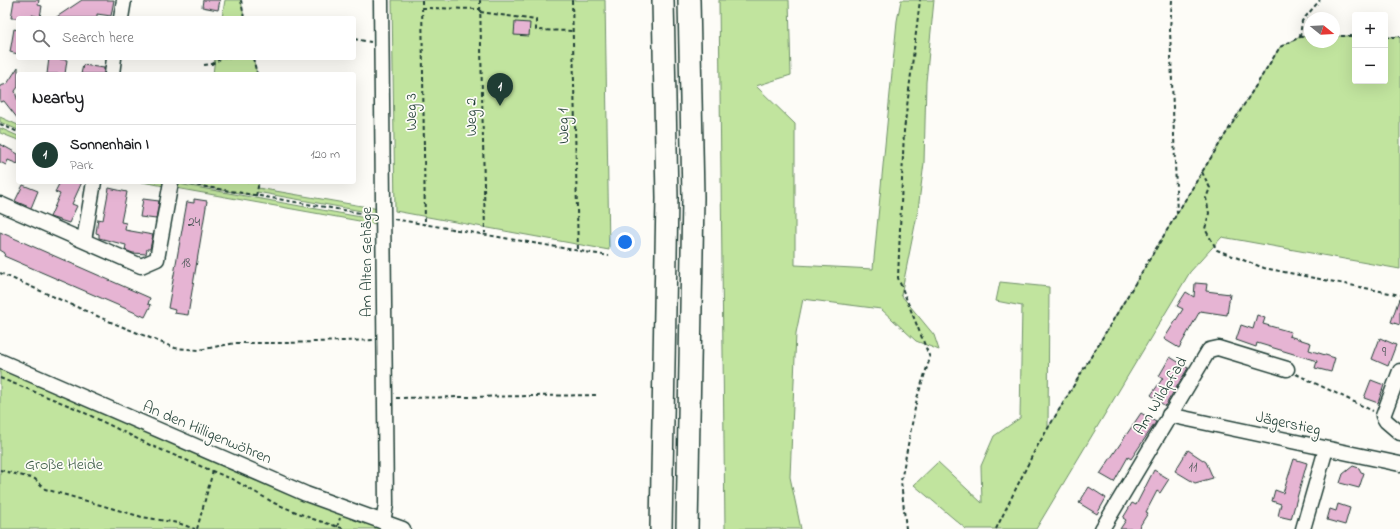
<!DOCTYPE html>
<html lang="en">
<head>
<meta charset="utf-8">
<style>
	body { margin:0; font-family:"Indie Flower",sans-serif; background:#f6f6f6; color:#202124 }
	.controls { position:absolute; right:12px; top:12px; display:grid; overflow:hidden; border-radius:4px; box-shadow:0 4px 16px #0002 }
	.controls button { width:36px; height:36px; display:grid; place-items:center; padding:0; border:0; border-bottom:1px solid #e0e0e0; background:#fff; color:#202124; font:20px sans-serif }
	.compass { position:absolute; left:1304px; top:12px; width:36px; height:36px; border-radius:50%; background:#fff; box-shadow:0 4px 16px #0002; rotate:108deg }
	.you { position:absolute; left:625px; top:242px; width:14px; height:14px; margin:-10px; border:3px solid #fff; border-radius:50%; background:#1a73e8; box-shadow:0 0 0 6px #1a73e833 }
	.badge { display:grid; place-items:center; width:26px; height:26px; border-radius:50%; background:#1f3d34; color:#fff; font-size:13px; font-weight:700 }
	.pin { position:absolute; translate:-50% -33px; filter:drop-shadow(0 1px 2px #0008) }
	.pin::after { content:''; position:absolute; top:21px; width:14px; height:12px; background:inherit; clip-path:polygon(0 0,100% 0,50% 100%) }
	.list { margin:0; padding:0; list-style:none }
	h2 { display:flex; justify-content:space-between; align-items:center; height:52px; margin:0; padding:0 16px; font-size:17px }
	h2 small { font-size:13px; font-weight:400; color:#757577 }
	.list li { display:grid; grid-template-columns:26px 1fr auto; gap:12px; align-items:center; box-sizing:border-box; height:60px; padding:0 16px; border-top:1px solid #e0e0e0 }
	.list b { display:block; font-size:15px; white-space:nowrap }
	.list p { margin:0; font-size:13px; white-space:nowrap; color:#757577 }
	.list em { font-size:13px; font-style:normal; color:#757577 }
	.icon { flex:none; width:22px; height:22px; fill:none; stroke:currentColor; stroke-width:2; stroke-linecap:round; stroke-linejoin:round }
	.map { position:relative; flex:none; width:1400px; height:529px; overflow:hidden }
	.search { position:absolute; background:#fff; box-shadow:0 4px 16px #0002; left:16px; top:16px; width:340px; height:44px; display:flex; align-items:center; gap:10px; box-sizing:border-box; padding:0 14px; border-radius:4px; color:#757577; font-size:15px }
	.panel { position:absolute; background:#fff; box-shadow:0 4px 16px #0002; left:16px; top:72px; width:340px; height:112px; border-radius:4px }
	.map>svg:first-child { display:block }
	.green { fill:#c1e49e; stroke:#709069 }
	.building { fill:#e6b4d3; stroke:#1f3d34 }
	.lines { fill:none; stroke-linecap:round; stroke-linejoin:round }
	.minor-casing { stroke:#1f3d34; stroke-width:17 }
	.highway-casing { stroke:#1f3d34; stroke-width:24 }
	.path { stroke:#1f3d34; stroke-width:2; stroke-dasharray:4 3; stroke-linecap:butt }
	.minor { stroke:#fdfcf7; stroke-width:14 }
	.highway { stroke:#fdfcf7; stroke-width:21 }
	.labels { text-anchor:middle; dominant-baseline:central; stroke-width:3.5; stroke-linejoin:round; paint-order:stroke }
	.number-label { font-size:14px; fill:#515b5c }
	.street-label { font-size:16px; fill:#1f3d34; stroke:#fdfcf7 }
	.park-label { font-size:16px; fill:#3f5e49; stroke:#fdfcf7 }
</style>
</head>
<body>
<div class="map">
<svg width="1400" height="529" viewBox="0 0 1400 529">
	<rect width="100%" height="100%" fill="#fdfcf7"/>
	<filter id="ink" filterUnits="userSpaceOnUse"><feTurbulence type="fractalNoise" baseFrequency=".025" numOctaves="2"/><feDisplacementMap in="SourceGraphic" scale="8" xChannelSelector="R" yChannelSelector="G"/><feConvolveMatrix kernelMatrix="1 2 1 2 8 2 1 2 1" color-interpolation-filters="sRGB"/></filter>
	<g filter="url(#ink)">
		<g class="green">
			<polygon points="225,0 241,0 244,18 222,18"/>
			<polygon points="392,0 605,0 609,250 395,211"/>
			<polygon points="719,0 789,0 791,75 756,86 795,124 795,265 873,269 897,21 901,0 934,0 926,82 924,163 918,210 901,295 934,335 939,350 916,341 881,309 803,299 796,333 790,477 801,529 725,529"/>
			<polygon points="1310,36 1310,42 1334,42 1334,36 1355,36 1355,81 1385,81 1385,37 1400,37 1400,269 1222,237 1190,272 1036,529 966,529 914,485 938,462 982,503 981,466 994,436 1020,418 1022,306 996,301 1000,282 1049,287 1048,428 1202,172 1280,47 1300,37"/>
			<polygon points="215,58 253,58 257,74 213,74"/>
			<polygon points="0,117 18,125 18,130 0,122"/>
			<polygon points="0,128 18,136 18,140 0,133"/>
			<polygon points="142,182 168,182 377,220 376,224"/>
			<polygon points="193,182 259,182 258,188 379,209 378,214 257,192 256,196 192,185"/>
			<polygon points="0,366 393,529 0,529"/>
		</g>
		<g class="building">
			<polygon points="14,0 39,0 38,5 42,6 40,17 32,15 32,18 11,18"/>
			<polygon points="82,0 114,0 111,16 97,14 97,18 55,18"/>
			<polygon points="203,0 220,0 218,10 202,7"/>
			<polygon points="515,22 530,23 529,36 514,35"/>
			<polygon points="14,29 18,30 18,54 10,52"/>
			<polygon points="49,58 67,60 65,74 47,74"/>
			<polygon points="83,65 104,68 104,74 81,74"/>
			<polygon points="18,67 18,87 15,91 18,102 18,119 4,101 0,102 0,86 7,84"/>
			<polygon points="0,144 18,154 18,164 8,160 6,165 0,162"/>
			<polygon points="60,182 82,182 72,204 77,206 69,223 50,217 60,194 55,192"/>
			<polygon points="23,185 38,191 31,208 15,201"/>
			<polygon points="109,188 127,192 121,222 126,223 125,230 153,235 150,249 147,249 146,254 133,253 125,250 126,245 99,238 99,234 96,233 98,219 103,220"/>
			<polygon points="143,199 159,201 156,219 140,217"/>
			<polygon points="194,199 207,201 188,315 174,313 175,310 168,308 187,202 194,203"/>
			<polygon points="0,232 150,298 148,304 151,305 145,317 4,256 5,253 0,250"/>
			<polygon points="1195,283 1207,284 1206,291 1230,294 1227,315 1200,311 1179,348 1164,339 1183,309 1177,306 1186,292 1194,297"/>
			<polygon points="1399,299 1400,299 1400,325 1391,322"/>
			<polygon points="1257,315 1265,318 1263,324 1291,332 1289,336 1311,343 1309,350 1335,358 1331,372 1315,368 1317,361 1257,343 1256,347 1236,340 1241,325 1253,329"/>
			<polygon points="1380,338 1396,345 1388,366 1372,359"/>
			<polygon points="1170,357 1188,368 1165,406 1151,395 1163,378 1159,376"/>
			<polygon points="1371,380 1384,385 1378,403 1364,398"/>
			<polygon points="1141,413 1156,422 1131,459 1128,457 1114,482 1100,474"/>
			<polygon points="1188,450 1206,462 1213,478 1195,483 1175,471"/>
			<polygon points="1294,459 1307,463 1291,519 1278,516 1281,504 1272,501 1275,490 1283,493"/>
			<polygon points="1353,466 1359,468 1361,472 1364,473 1359,488 1340,483 1343,474"/>
			<polygon points="1154,470 1169,479 1160,493 1157,491 1146,512 1148,513 1138,529 1120,529 1126,520 1123,518 1132,503 1136,505"/>
			<polygon points="1089,487 1106,498 1097,514 1079,503"/>
			<polygon points="1338,504 1350,508 1345,525 1327,520 1330,509 1336,511"/>
		</g>
		<g class="lines">
			<g class="minor-casing">
				<g id="minor">
					<polyline points="381,0 386,505 383,522"/>
					<polyline points="121,18 124,0"/>
					<polyline points="112,74 114,58"/>
					<polyline points="0,204 141,266 157,259 171,182"/>
					<polyline points="84,240 94,182"/>
					<polyline points="0,361 306,494 403,529"/>
					<polyline points="1400,371 1383,416 1386,421 1400,433"/>
					<polyline points="1169,415 1400,464"/>
					<polyline points="1102,529 1209,350 1218,348 1287,369"/>
					<polyline points="1303,529 1326,449"/>
				</g>
			</g>
			<g class="highway-casing">
				<g id="highway">
					<polyline points="661,529 667,198 663,0"/>
					<polyline points="687,529 693,197 689,0"/>
				</g>
			</g>
			<g class="path">
				<polyline points="241,0 244,18"/>
				<polyline points="422,0 425,224"/>
				<polyline points="480,0 485,233"/>
				<polyline points="572,0 578,251"/>
				<polyline points="1172,0 1170,29 1177,215"/>
				<polyline points="422,8 481,9"/>
				<polyline points="480,12 536,20 536,30 573,31"/>
				<polyline points="1334,36 1355,36"/>
				<polyline points="1300,37 1302,21 1320,0"/>
				<polyline points="1385,37 1400,37"/>
				<polyline points="354,39 371,42"/>
				<polyline points="253,58 257,74"/>
				<polyline points="204,65 212,64 222,58"/>
				<polyline points="0,124 18,132"/>
				<polyline points="1202,172 1210,188 1206,198 1209,213 1205,229 1217,250 1264,268 1400,295"/>
				<polyline points="183,183 372,215"/>
				<polyline points="256,196 259,182"/>
				<polyline points="394,219 609,256"/>
				<polyline points="0,273 113,323 175,348 199,350 235,343 286,343 373,340"/>
				<polyline points="1296,374 1373,411"/>
				<polyline points="0,378 75,408 152,446 234,480 274,503 313,519 345,529"/>
				<polyline points="396,398 598,395"/>
				<polyline points="0,470 35,479 45,489 142,517 178,523 195,529"/>
				<polyline points="337,527 340,518"/>
				<polyline points="197,529 213,471"/>
				<polyline points="906,529 901,481 917,398 930,358 898,278 904,131 920,0"/>
				<polyline points="996,529 1035,450 1202,172 1280,47 1300,37 1310,36"/>
			</g>
			<use href="#minor" class="minor"/>
			<use href="#highway" class="highway"/>
		</g>
	</g>
	<g class="labels">
		<g class="number-label">
			<text x="194" y="222">24</text>
			<text x="186" y="263">18</text>
			<text x="1384" y="352">9</text>
			<text x="1193" y="467">11</text>
		</g>
		<g class="street-label">
			<text transform="translate(412 112) rotate(-91)">Weg 3</text>
			<text transform="translate(472 117) rotate(-91)">Weg 2</text>
			<text transform="translate(564 126) rotate(-92)">Weg 1</text>
			<text transform="translate(367 262) rotate(-90)">Am Alten Gehäge</text>
			<text transform="translate(1161 396) rotate(-59)">Am Wildpfad</text>
			<text transform="translate(1288 424) rotate(12)">Jägerstieg</text>
			<text transform="translate(207 433) rotate(23)">An den Hilligenwöhren</text>
		</g>
		<g class="park-label">
			<text x="64" y="465">Große Heide</text>
		</g>
	</g>
</svg>
<div class="controls">
<button>+</button>
<button>−</button>
</div>
<svg class="compass" viewBox="-18 -18 36 36"><path d="M0-13l5 13h-10z" fill="#e53935"/><path d="M0 13l5-13h-10z" fill="#757577"/></svg>
<div class="you"></div>
<div class="pin badge" style="left:500px;top:106px">1</div>
<div class="search"><svg class="icon" aria-label="search" viewBox="0 0 24 24"><circle cx="10" cy="10" r="6"/><path d="M15 15l6 6"/></svg>Search here</div>
<section class="panel">
<h2>Nearby<small></small></h2>
<ul class="list">
<li><span class="badge">1</span><div><b>Sonnenhain I</b><p>Park</p></div><em>120 m</em></li>
</ul>
</section>
</div>
</body>
</html>
